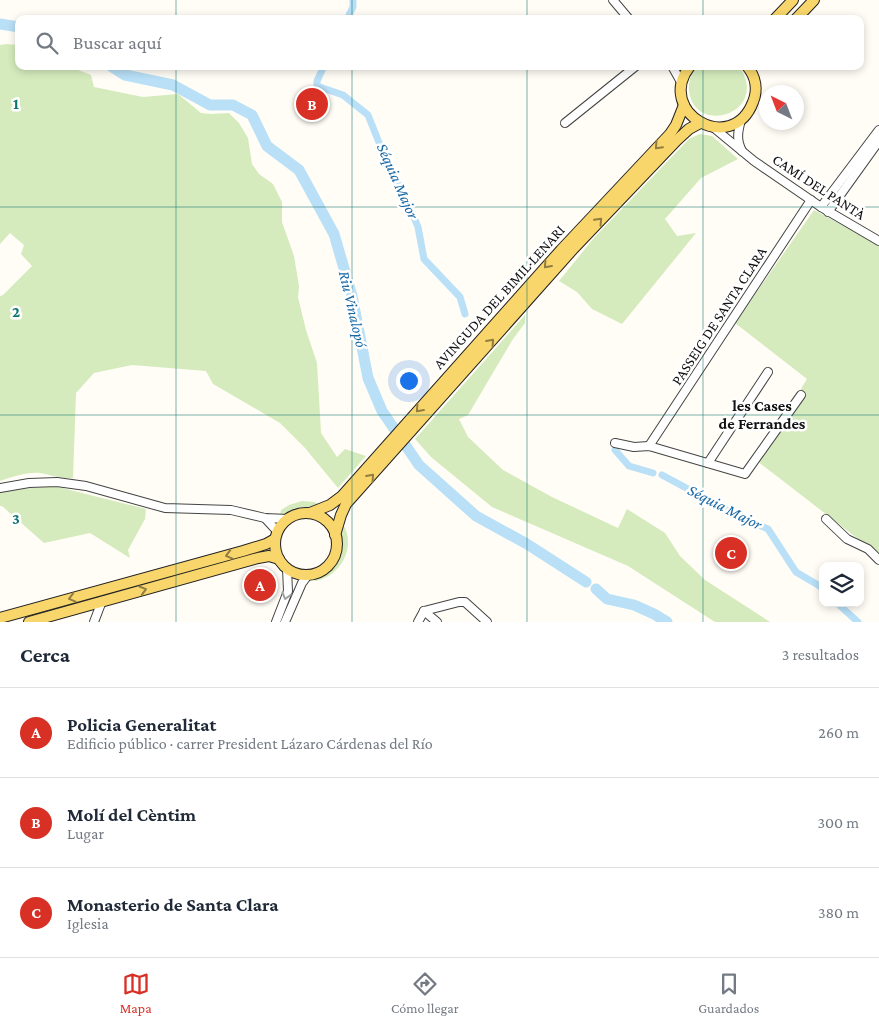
<!DOCTYPE html>
<html lang="es">
<head>
<meta charset="utf-8">
<style>
	body { margin:0; font-family:"Crimson Pro",serif; background:#f6f6f7; color:#1f2937 }
	.controls { position:absolute; right:15px; bottom:15px; display:grid; overflow:hidden; border-radius:10px; box-shadow:0 2px 8px #0003 }
	.controls button { width:45px; height:45px; display:grid; place-items:center; padding:0; border:0; border-bottom:1px solid #e0e1e3; background:#fff; color:#1f2937; font:25px sans-serif }
	.compass { position:absolute; left:759px; top:85px; width:45px; height:45px; border-radius:50%; background:#fff; box-shadow:0 2px 8px #0003; rotate:318deg }
	.you { position:absolute; left:408px; top:380px; width:18px; height:18px; margin:-12px; border:4px solid #fff; border-radius:50%; background:#1a73e8; box-shadow:0 0 0 8px #1a73e833 }
	.badge { display:grid; place-items:center; width:32px; height:32px; border-radius:50%; background:#d93025; color:#fff; font-size:16px; font-weight:700 }
	.pin { position:absolute; translate:-50% -50%; border:2px solid #fff; box-shadow:0 1px 5px #0006 }
	.list { margin:0; padding:0; list-style:none }
	h2 { display:flex; justify-content:space-between; align-items:center; height:65px; margin:0; padding:0 20px; font-size:21px }
	h2 small { font-size:16px; font-weight:400; color:#747a83 }
	.list li { display:grid; grid-template-columns:32px 1fr auto; gap:15px; align-items:center; box-sizing:border-box; height:90px; padding:0 20px; border-top:1px solid #e0e1e3 }
	.list b { display:block; font-size:19px; white-space:nowrap }
	.list p { margin:0; font-size:16px; white-space:nowrap; color:#747a83 }
	.list em { font-size:16px; font-style:normal; color:#747a83 }
	.icon { flex:none; width:28px; height:28px; fill:none; stroke:currentColor; stroke-width:2; stroke-linecap:round; stroke-linejoin:round }
	.map { position:relative; flex:none; width:879px; height:622px; overflow:hidden }
	.search { position:absolute; background:#fff; box-shadow:0 2px 8px #0003; left:15px; right:15px; top:15px; height:55px; display:flex; align-items:center; gap:12px; box-sizing:border-box; padding:0 18px; border-radius:10px; color:#747a83; font-size:19px }
	.sheet { height:335px; background:#fff }
	nav { display:flex; justify-content:space-around; align-items:center; box-sizing:border-box; height:70px; border-top:1px solid #e0e1e3; background:#fff; font-size:14px; color:#747a83 }
	nav a { display:grid; justify-items:center; gap:2px }
	nav .on { color:#d93025 }
	.map>svg:first-child { display:block }
	.green { fill:#d5ebbd }
	.lines { fill:none; stroke-linecap:round; stroke-linejoin:round }
	.canal { stroke:#b9e0f7; stroke-width:7 }
	.river { stroke:#b9e0f7; stroke-width:11 }
	.minor-casing { stroke:#444; stroke-width:10 }
	.major-casing { stroke:#222; stroke-width:12 }
	.minor { stroke:#fff; stroke-width:8 }
	.major { stroke:#f9d66b; stroke-width:10 }
	.oneway { stroke:#917d42 }
	.oneway2 { stroke:#a0a0a0 }
	.grid { fill:none; stroke:#0f766e; stroke-width:1; stroke-opacity:0.55 }
	.labels { text-anchor:middle; dominant-baseline:central; stroke-width:5; stroke-linejoin:round; paint-order:stroke }
	.street-label { font-size:15px; fill:#111; stroke:#fff }
	.water-label { font-size:16px; font-style:italic; fill:#1768a6; stroke:#fff }
	.neighbourhood-label { font-size:16px; font-weight:bold; fill:#111; stroke:#fff }
	.grid-label { font-size:16px; text-anchor:middle; font-weight:bold; fill:#0f766e; stroke:#fff; stroke-width:5; stroke-linejoin:round; paint-order:stroke }
</style>
</head>
<body>
<div class="map">
<svg width="879" height="622" viewBox="0 0 879 622">
	<rect width="100%" height="100%" fill="#fffdf5"/>
	<g class="green">
		<path d="M6,44l13,1v21h49l23,9 3,12 49,10 35,-3 23,19 10,1 18,-1 10,10 9,15 4,26 7,10 14,10 9,18v20l12,34 5,30 -1,11 8,33 11,33 4,70 16,24 8,-8 21,7 -28,32 -33,-40 -25,-25 -67,-39 -7,-13 -74,-6 -38,8 -18,20 -3,85c-13,1 -21,-3 -33,-5 -13,-1 -28,4 -40,8v-185l3,-1 29,-29 -11,-12 3,-9 -14,-12 -10,11v-199z"/>
		<path d="M697,66h42c32,47 -44,71 -50,25 -1,-9 2,-18 8,-25z"/>
		<polygon points="700,134 712,136 738,159 701,178 665,219 677,236 696,233 622,324 592,309 577,292 559,281 593,239 689,139"/>
		<polygon points="814,210 879,245 879,555 757,461 807,379 735,323"/>
		<polygon points="525,315 525,323 513,339 468,415 459,419 468,437 503,470 552,497 618,528 627,509 665,533 680,556 705,580 770,622 715,622 628,566 492,507 431,457 415,439"/>
		<polygon points="54,486 146,509 145,519 128,550 130,558 90,533 44,543 2,506 0,506 0,491"/>
		<polygon points="302,501 315,502 319,505 298,509 280,515 281,510 289,505"/>
		<path d="M343,526h1c12,22 -4,50 -28,55l-4,-2c29,-12 26,-26 31,-53z"/>
	</g>
	<g class="lines">
		<g class="canal">
			<polyline points="347,19 353,7 353,0"/>
			<polyline points="324,66 317,81 317,86 343,95 368,115 384,155 408,203 418,227 424,259 460,297 465,314"/>
			<polyline points="615,450 629,466 653,473"/>
			<polyline points="662,475 744,519 768,529 796,572 818,585 823,589"/>
			<polyline points="837,603 858,622"/>
		</g>
		<g class="river">
			<polyline points="0,24 19,27"/>
			<polyline points="111,66 125,75 173,85 210,105 233,105 252,115 267,146 299,170 334,234 352,296 368,378 382,411 419,465 476,516 527,544 586,582"/>
			<polyline points="596,589 607,599 634,605 654,614 667,622"/>
		</g>
		<g class="minor-casing">
			<g id="minor">
				<polyline points="613,0 629,19"/>
				<polyline points="672,66 681,82"/>
				<path d="M741,120c-3,11 -5,20 1,31"/>
				<polyline points="565,123 636,66"/>
				<polyline points="714,128 754,161 821,207 879,241"/>
				<polyline points="821,207 879,130"/>
				<polyline points="828,212 879,141"/>
				<polyline points="615,443 634,447 649,446 745,474 801,395"/>
				<polyline points="649,446 811,200"/>
				<polyline points="708,463 768,372"/>
				<polyline points="0,488 29,483 57,482 86,486 165,508 231,510 265,518 288,519"/>
				<polyline points="265,518 277,531"/>
				<polyline points="826,519 847,539 868,549 879,560"/>
				<polyline points="424,611 459,602 465,602 487,622"/>
				<polyline points="424,611 437,622"/>
				<polyline points="94,622 102,601"/>
				<polyline points="276,622 288,591 287,569"/>
				<polyline points="285,622 302,583 308,575"/>
				<polyline points="418,622 424,611"/>
			</g>
		</g>
		<g class="major-casing">
			<g id="major">
				<polyline points="775,19 793,0"/>
				<polyline points="796,19 814,0"/>
				<path d="M690,66c-36,46 42,91 63,36 5,-12 3,-25 -6,-36"/>
				<polyline points="310,513 330,505 342,496 561,250 670,134 676,125 684,105"/>
				<circle cx="306" cy="544" r="31"/>
				<polyline points="335,535 341,515 346,504 574,248 677,140 689,129 700,123"/>
				<polyline points="0,618 243,551 266,544 275,539"/>
				<polyline points="29,622 258,558 269,556 279,559"/>
			</g>
		</g>
		<use href="#minor" class="minor"/>
		<use href="#major" class="major"/>
	</g>
	<defs><path id="oneway-chevron" d="M-2-3.5L2.5 0L-2 3.5" fill="none" stroke-width="1.6" stroke-linecap="round" stroke-linejoin="round" transform="scale(1.25)"/></defs>
	<g class="oneway">
		<use href="#oneway-chevron" transform="translate(658 146) rotate(133)"/>
		<use href="#oneway-chevron" transform="translate(599 221) rotate(-47)"/>
		<use href="#oneway-chevron" transform="translate(547 265) rotate(132)"/>
		<use href="#oneway-chevron" transform="translate(491 342) rotate(-48)"/>
		<use href="#oneway-chevron" transform="translate(419 409) rotate(132)"/>
		<use href="#oneway-chevron" transform="translate(371 477) rotate(-48)"/>
		<use href="#oneway-chevron" transform="translate(229 555) rotate(165)"/>
		<use href="#oneway-chevron" transform="translate(143 590) rotate(-16)"/>
		<use href="#oneway-chevron" transform="translate(72 598) rotate(165)"/>
	</g>
	<use class="oneway2" href="#oneway-chevron" transform="translate(286 596) rotate(106)"/>
	<path class="grid" d="M176,0v19M352,0v19M527,0v19M703,0v19M176,66v556M352,66v556M527,66v556M703,66v556M0,207h879M0,415h879"/>
	<g class="labels">
		<g class="street-label">
			<text transform="translate(819 187) rotate(33)">CAMÍ DEL PANTÀ</text>
			<text transform="translate(499 297) rotate(-48)">AVINGUDA DEL BIMIL·LENARI</text>
			<text transform="translate(719 316) rotate(-57)">PASSEIG DE SANTA CLARA</text>
		</g>
		<g class="water-label">
			<text transform="translate(398 181) rotate(66)">Séquia Major</text>
			<text transform="translate(353 309) rotate(77)">Riu Vinalopó</text>
			<text transform="translate(725 507) rotate(27)">Séquia Major</text>
		</g>
		<g class="neighbourhood-label">
			<text x="762" y="405">les Cases<tspan x="762" dy="18">de Ferrandes</tspan></text>
		</g>
	</g>
	<g class="grid-label">
		<text x="16" y="109">1</text>
		<text x="16" y="317">2</text>
		<text x="16" y="524">3</text>
	</g>
</svg>
<div class="controls">
<button><svg class="icon" aria-label="layers" viewBox="0 0 24 24"><path d="M12 4l9 5-9 5-9-5zM3 14l9 5 9-5"/></svg></button>
</div>
<svg class="compass" viewBox="-18 -18 36 36"><path d="M0-13l5 13h-10z" fill="#e53935"/><path d="M0 13l5-13h-10z" fill="#747a83"/></svg>
<div class="you"></div>
<div class="pin badge" style="left:260px;top:585px">A</div>
<div class="pin badge" style="left:312px;top:104px">B</div>
<div class="pin badge" style="left:731px;top:553px">C</div>
<div class="search"><svg class="icon" aria-label="search" viewBox="0 0 24 24"><circle cx="10" cy="10" r="6"/><path d="M15 15l6 6"/></svg>Buscar aquí</div>
</div>
<section class="sheet">
<h2>Cerca<small>3 resultados</small></h2>
<ul class="list">
<li><span class="badge">A</span><div><b>Policia Generalitat</b><p>Edificio público · carrer President Lázaro Cárdenas del Río</p></div><em>260 m</em></li>
<li><span class="badge">B</span><div><b>Molí del Cèntim</b><p>Lugar</p></div><em>300 m</em></li>
<li><span class="badge">C</span><div><b>Monasterio de Santa Clara</b><p>Iglesia</p></div><em>380 m</em></li>
</ul>
</section>
<nav>
<a class="on"><svg class="icon" aria-label="map" viewBox="0 0 24 24"><path d="M3 6l6-2 6 2 6-2v14l-6 2-6-2-6 2zM9 4v14M15 6v14"/></svg>Mapa</a>
<a><svg class="icon" aria-label="directions" viewBox="0 0 24 24"><path d="M12 3l9 9-9 9-9-9zM9 14v-3h6M13 9l2 2-2 2"/></svg>Cómo llegar</a>
<a><svg class="icon" aria-label="saved" viewBox="0 0 24 24"><path d="M7 4h10v16l-5-4-5 4z"/></svg>Guardados</a>
</nav>
</body>
</html>
